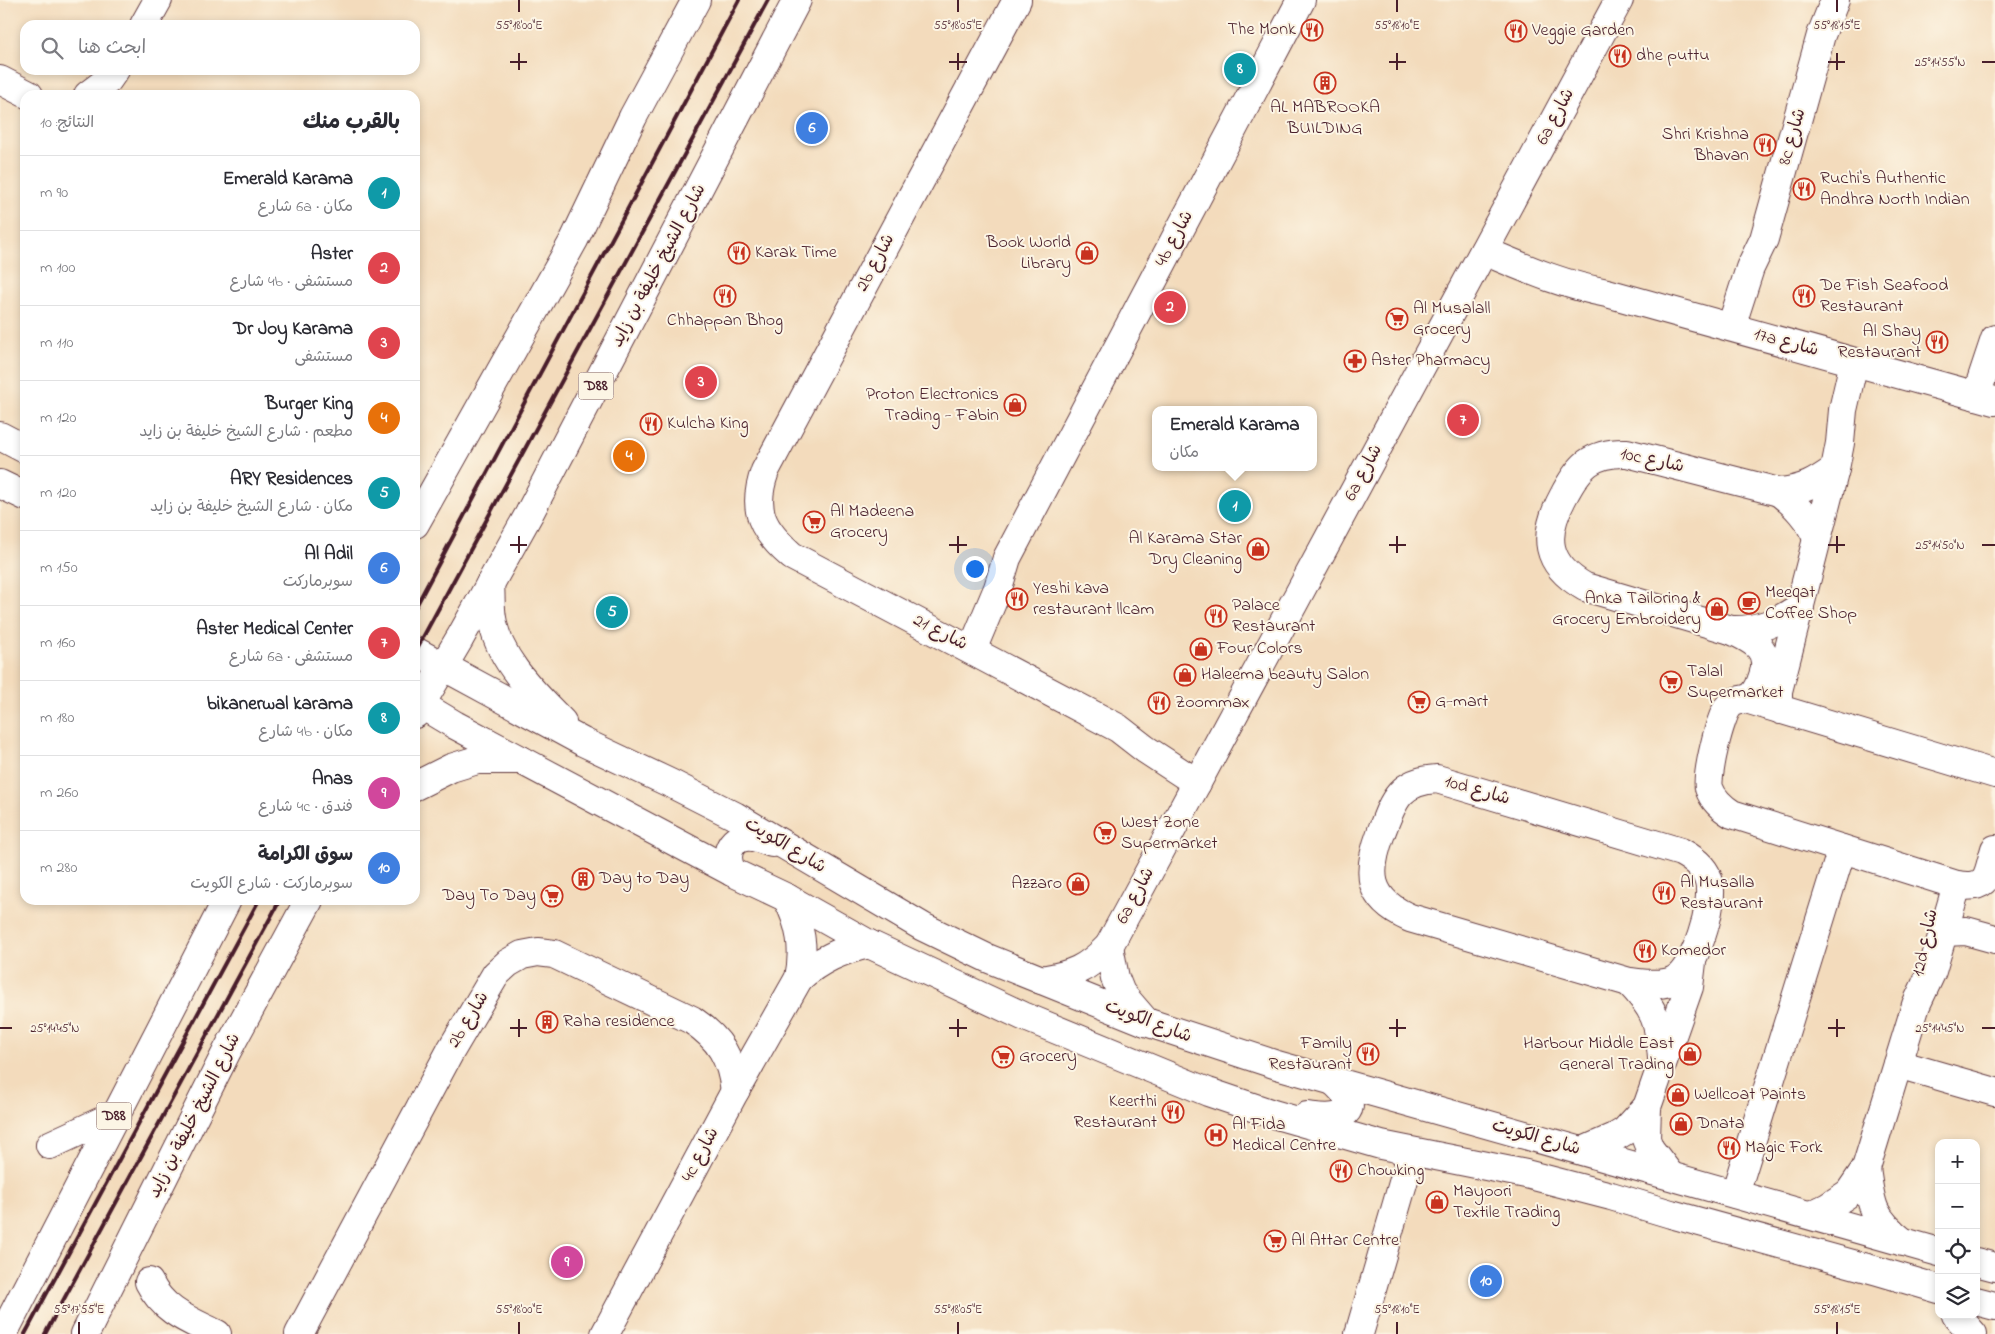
<!DOCTYPE html>
<html lang="ar">
<head>
<meta charset="utf-8">
<style>
	body { margin:0; font-family:"Indie Flower","Playpen Sans Arabic",sans-serif; background:#f7f7f7; color:#2b2b33; direction:rtl }
	.controls { position:absolute; right:15px; bottom:15px; display:grid; overflow:hidden; border-radius:10px; box-shadow:0 2px 8px #0003 }
	.controls button { width:45px; height:45px; display:grid; place-items:center; padding:0; border:0; border-bottom:1px solid #e1e1e2; background:#fff; color:#2b2b33; font:25px sans-serif }
	.you { position:absolute; left:974px; top:568px; width:18px; height:18px; margin:-12px; border:4px solid #fff; border-radius:50%; background:#1a73e8; box-shadow:0 0 0 8px #1a73e833 }
	.badge { display:grid; place-items:center; width:32px; height:32px; border-radius:50%; background:#111827; color:#fff; font-size:16px; font-weight:700 }
	.pin { position:absolute; translate:-50% -50%; border:2px solid #fff; box-shadow:0 1px 5px #0006 }
	.popup { position:absolute; left:1152px; top:406px; width:165px; height:65px; box-sizing:border-box; display:grid; place-content:center; border-radius:10px; background:#fff; filter:drop-shadow(0 1px 4px #0005); font-size:16px; white-space:nowrap; color:#7c7c81 }
	.popup b { font-size:19px; color:#2b2b33 }
	.popup::after { content:''; position:absolute; left:50%; top:100%; margin-left:-10px; border:10px solid transparent; border-top-color:#fff }
	.list { margin:0; padding:0; list-style:none }
	h2 { display:flex; justify-content:space-between; align-items:center; height:65px; margin:0; padding:0 20px; font-size:21px }
	h2 small { font-size:16px; font-weight:400; color:#7c7c81 }
	.list li { display:grid; grid-template-columns:32px 1fr auto; gap:15px; align-items:center; box-sizing:border-box; height:75px; padding:0 20px; border-top:1px solid #e1e1e2 }
	.list b { display:block; font-size:19px; white-space:nowrap }
	.list p { margin:0; font-size:16px; white-space:nowrap; color:#7c7c81 }
	.list em { font-size:16px; font-style:normal; color:#7c7c81 }
	.icon { flex:none; width:28px; height:28px; fill:none; stroke:currentColor; stroke-width:2; stroke-linecap:round; stroke-linejoin:round }
	.map { position:relative; flex:none; width:1995px; height:1334px; overflow:hidden; direction:ltr }
	.search { position:absolute; background:#fff; box-shadow:0 2px 8px #0003; left:20px; top:20px; width:400px; height:55px; display:flex; align-items:center; gap:12px; box-sizing:border-box; padding:0 18px; border-radius:15px; color:#7c7c81; font-size:19px }
	.panel { position:absolute; background:#fff; box-shadow:0 2px 8px #0003; left:20px; top:90px; width:400px; height:815px; border-radius:15px; direction:rtl }
	.map>svg:first-child { display:block }
	.lines { fill:none; stroke-linecap:round; stroke-linejoin:round }
	.minor-casing { stroke:#633b41; stroke-width:30 }
	.major-casing { stroke:#633b41; stroke-width:30 }
	.minor { stroke:#fff; stroke-width:28 }
	.major { stroke:#fff; stroke-width:28 }
	.rail { stroke:#4a1f2b; stroke-width:4 }
	.ticks { fill:none; stroke:#4a1f2b; stroke-width:2 }
	.labels { text-anchor:middle; dominant-baseline:central; stroke-width:4; stroke-linejoin:round; paint-order:stroke }
	.shield { fill:#fcf5e5; stroke:#7f5f63; stroke-width:1 }
	.shield-label { font-size:16px; font-weight:bold; fill:#4a1f2b }
	.poi-label { font-size:18px; fill:#4a1f2b; stroke:#fcf5e5; text-anchor:start }
	.street-label { font-size:18px; fill:#4a1f2b; stroke:#fcf5e5 }
	.ticks-label { font-size:12px; text-anchor:middle; fill:#4a1f2b; stroke:#fcf5e5; stroke-width:4; stroke-linejoin:round; paint-order:stroke }
</style>
</head>
<body>
<div class="map">
<svg width="1995" height="1334" viewBox="0 0 1995 1334">
	<rect width="100%" height="100%" fill="#fcf5e5"/>
	<filter id="ink" filterUnits="userSpaceOnUse"><feTurbulence type="fractalNoise" baseFrequency=".02" numOctaves="2"/><feDisplacementMap in="SourceGraphic" scale="10" xChannelSelector="R" yChannelSelector="G"/><feConvolveMatrix kernelMatrix="1 2 1 2 8 2 1 2 1" color-interpolation-filters="sRGB"/></filter>
	<filter id="wash" filterUnits="userSpaceOnUse"><feTurbulence type="fractalNoise" baseFrequency=".0096" numOctaves="4" result="noise"/><feDisplacementMap in="SourceGraphic" scale="20" xChannelSelector="R" yChannelSelector="G"/><feGaussianBlur stdDeviation="1.12" result="paint"/><feColorMatrix in="noise" values="0 0 0 0 0 0 0 0 0 0 0 0 0 0 0 0 0 1.4 0 .05"/><feComposite in="paint" operator="in"/></filter>
	<g filter="url(#wash)">
		<rect width="100%" height="100%" fill="#f3dbbc"/>
	</g>
	<g filter="url(#ink)">
		<g class="lines">
			<g class="minor-casing">
				<g id="minor">
					<path d="M1017,0l-252,471c-14,39 -3,59 27,85l326,172 27,21 52,34"/>
					<polyline points="144,25 158,0"/>
					<polyline points="0,80 29,95"/>
					<polyline points="88,95 108,80 115,70"/>
					<path d="M1484,251c43,18 76,33 123,42l388,108"/>
					<polyline points="1731,327 1750,268 1764,239 1821,35 1835,0"/>
					<polyline points="1976,396 1995,339"/>
					<path d="M1779,492c17,13 29,26 38,46"/>
					<path d="M1800,607c-22,15 -41,24 -69,23l-146,-43c-40,-23 -43,-51 -22,-90 16,-31 28,-45 64,-44l152,39c25,-2 36,-9 56,-23"/>
					<path d="M1731,630c22,10 41,19 32,46 -3,9 -5,15 -12,21"/>
					<polyline points="972,650 998,588 1007,558 1301,0"/>
					<polyline points="1781,710 1778,701 1778,691 1835,469 1840,443 1843,410 1854,362"/>
					<path d="M1995,774l-249,-75c-6,1 -13,2 -17,7 -9,9 -23,70 -20,82 4,12 12,19 23,26l225,71c33,5 30,-10 38,-36"/>
					<path d="M1437,779l244,73c13,7 25,16 28,30 6,22 -14,88 -35,98 -13,7 -31,3 -45,2l-219,-64c-43,-19 -44,-45 -29,-85 12,-32 18,-52 56,-54z"/>
					<polyline points="1943,932 1966,931 1995,939"/>
					<polyline points="1109,946 1115,978 1121,993 1146,1022"/>
					<path d="M799,978c21,-18 42,-28 70,-34"/>
					<path d="M1041,980c31,-5 46,-11 68,-34l510,-946"/>
					<path d="M1629,982c26,27 30,39 33,76"/>
					<polyline points="1898,1064 1995,1092"/>
					<polyline points="1583,1151 1615,1137 1625,1131 1647,1107"/>
					<path d="M1866,1168c5,38 6,49 37,74"/>
					<polyline points="1670,1175 1650,1149 1646,1139 1647,1107 1689,987 1692,962"/>
					<polyline points="1735,1194 1842,849"/>
					<polyline points="1811,1215 1828,1207 1849,1193 1866,1168 1916,1005 1932,971 1957,885"/>
					<path d="M149,1282c15,30 40,38 68,52"/>
					<path d="M299,1334l152,-284 45,-76 12,-11 14,-8 16,-3 16,2 138,66c28,19 39,37 43,71"/>
					<path d="M605,1334l130,-243 64,-113c6,-29 2,-53 -12,-80"/>
					<polyline points="1359,1334 1412,1152"/>
				</g>
			</g>
			<g class="major-casing">
				<g id="major">
					<polyline points="0,436 25,449"/>
					<polyline points="0,484 25,496"/>
					<polyline points="415,524 574,240 633,117 696,0"/>
					<path d="M490,584c1,11 0,23 2,34 6,42 42,75 70,104"/>
					<polyline points="415,651 583,742 672,784 735,816 923,927 987,958 1146,1022 1277,1065 1939,1252"/>
					<polyline points="415,701 455,725 732,872 787,898 869,944 1023,1016 1208,1092 1273,1114 1381,1145 1526,1174 1611,1196 1671,1214 1878,1271 1939,1289"/>
					<polyline points="415,714 460,638 529,514 797,0"/>
					<polyline points="415,786 451,768 477,760 521,760"/>
					<path d="M732,872c-9,-17 -2,-38 21,-35 6,1 13,4 19,6"/>
					<path d="M1307,1116c9,1 19,3 28,1 26,-6 10,-26 -2,-36"/>
					<polyline points="50,1145 115,1115"/>
					<polyline points="1976,1262 1995,1267"/>
					<polyline points="1976,1301 1995,1306"/>
					<polyline points="1956,1315 1973,1334"/>
					<polyline points="3,1334 227,900"/>
					<polyline points="85,1334 227,1051 309,900"/>
				</g>
			</g>
			<use href="#minor" class="minor"/>
			<use href="#major" class="major"/>
			<g class="rail">
				<polyline points="415,608 739,0"/>
				<polyline points="415,652 768,0"/>
				<polyline points="25,1334 259,900"/>
				<polyline points="45,1334 280,900"/>
			</g>
		</g>
	</g>
	<path class="ticks" d="M519,0v12M958,0v12M1397,0v12M1837,0v12M519,53v17M958,53v17M1397,53v17M1837,53v17M510,62h17M949,62h18M1389,62h17M1828,62h17M1982,62h13M519,536v17M958,536v17M1397,536v17M1837,536v17M510,545h17M949,545h18M1389,545h17M1828,545h17M1982,545h13M519,1019v18M958,1019v18M1397,1019v18M1837,1019v18M0,1028h12M510,1028h17M949,1028h18M1389,1028h17M1828,1028h17M1982,1028h13M79,1322v12M519,1322v12M958,1322v12M1397,1322v12M1837,1322v12"/>
	<defs>
		<g id="restaurant-ring" transform="scale(1.125)"><circle r="9.5" fill="#fcf5e5" stroke="#c8321e" stroke-width="1.5"/><path d="M-5-6h1v4h1v-4h1v4h1v-4h1v5L-1.5 .5V6h-2V.5L-5-1ZM5-6V6H3V1.5H1.5Q1.5-4 5-6Z" fill="#c8321e"/></g>
		<g id="building-ring" transform="scale(1.125)"><circle r="9.5" fill="#fcf5e5" stroke="#c8321e" stroke-width="1.5"/><path d="M-4-6H4V6H1V3H-1V6H-4ZM-2.5-4.3h1.7v1.8h-1.7ZM.8-4.3h1.7v1.8H.8ZM-2.5-1h1.7V.8h-1.7ZM.8-1h1.7V.8H.8Z" fill="#c8321e"/></g>
		<g id="shop-ring" transform="scale(1.125)"><circle r="9.5" fill="#fcf5e5" stroke="#c8321e" stroke-width="1.5"/><path d="M-5-2.5h2.3a2.7 3.5 0 0 1 5.4 0H5L5.5 6h-11ZM-1.5-2.5h3a1.5 2.3 0 0 0-3 0Z" fill="#c8321e"/></g>
		<g id="supermarket-ring" transform="scale(1.125)"><circle r="9.5" fill="#fcf5e5" stroke="#c8321e" stroke-width="1.5"/><path d="M-6-5.5h2.5l.6 2H6L4.5 2H-2.5L-4.4-4H-6ZM-1.5 3.2a1.3 1.3 0 1 0 .1 0ZM3 3.2a1.3 1.3 0 1 0 .1 0Z" fill="#c8321e"/></g>
		<g id="pharmacy-ring" transform="scale(1.125)"><circle r="9.5" fill="#fcf5e5" stroke="#c8321e" stroke-width="1.5"/><path d="M-2-6h4v4h4v4h-4v4h-4v-4h-4v-4h4Z" fill="#c8321e"/></g>
		<g id="cafe-ring" transform="scale(1.125)"><circle r="9.5" fill="#fcf5e5" stroke="#c8321e" stroke-width="1.5"/><path d="M-5.5-4.5H6V0H3Q3 3.5 0 3.5H-2.5Q-5.5 3.5-5.5 0ZM3-3.2v2h1.7v-2ZM-6 4.5H4V6H-6Z" fill="#c8321e"/></g>
		<g id="hospital-ring" transform="scale(1.125)"><circle r="9.5" fill="#fcf5e5" stroke="#c8321e" stroke-width="1.5"/><path d="M-5-5h3v3.5h4V-5h3V5h-3V1.5h-4V5h-3Z" fill="#c8321e"/></g>
	</defs>
	<g fill-rule="evenodd">
		<use href="#restaurant-ring" x="1312" y="30"/>
		<use href="#restaurant-ring" x="1516" y="31"/>
		<use href="#restaurant-ring" x="1620" y="56"/>
		<use href="#building-ring" x="1325" y="83"/>
		<use href="#restaurant-ring" x="1765" y="145"/>
		<use href="#restaurant-ring" x="1804" y="189"/>
		<use href="#restaurant-ring" x="739" y="253"/>
		<use href="#shop-ring" x="1087" y="253"/>
		<use href="#restaurant-ring" x="725" y="296"/>
		<use href="#restaurant-ring" x="1804" y="296"/>
		<use href="#supermarket-ring" x="1397" y="319"/>
		<use href="#restaurant-ring" x="1937" y="342"/>
		<use href="#pharmacy-ring" x="1355" y="361"/>
		<use href="#shop-ring" x="1015" y="405"/>
		<use href="#restaurant-ring" x="651" y="424"/>
		<use href="#supermarket-ring" x="814" y="522"/>
		<use href="#shop-ring" x="1258" y="549"/>
		<use href="#restaurant-ring" x="1017" y="599"/>
		<use href="#cafe-ring" x="1749" y="603"/>
		<use href="#shop-ring" x="1717" y="609"/>
		<use href="#restaurant-ring" x="1216" y="616"/>
		<use href="#shop-ring" x="1201" y="649"/>
		<use href="#shop-ring" x="1185" y="675"/>
		<use href="#supermarket-ring" x="1671" y="682"/>
		<use href="#supermarket-ring" x="1419" y="702"/>
		<use href="#restaurant-ring" x="1159" y="703"/>
		<use href="#supermarket-ring" x="1105" y="833"/>
		<use href="#building-ring" x="583" y="879"/>
		<use href="#shop-ring" x="1078" y="884"/>
		<use href="#restaurant-ring" x="1664" y="893"/>
		<use href="#supermarket-ring" x="552" y="896"/>
		<use href="#restaurant-ring" x="1645" y="951"/>
		<use href="#building-ring" x="547" y="1022"/>
		<use href="#restaurant-ring" x="1368" y="1054"/>
		<use href="#shop-ring" x="1690" y="1054"/>
		<use href="#supermarket-ring" x="1003" y="1057"/>
		<use href="#shop-ring" x="1678" y="1095"/>
		<use href="#restaurant-ring" x="1173" y="1112"/>
		<use href="#shop-ring" x="1681" y="1124"/>
		<use href="#hospital-ring" x="1216" y="1135"/>
		<use href="#restaurant-ring" x="1729" y="1148"/>
		<use href="#restaurant-ring" x="1341" y="1171"/>
		<use href="#shop-ring" x="1437" y="1202"/>
		<use href="#supermarket-ring" x="1275" y="1241"/>
	</g>
	<g class="labels">
		<g class="shield">
			<rect x="578.5" y="372.5" width="35" height="27" rx="4"/>
			<rect x="96.5" y="1102.5" width="35" height="27" rx="4"/>
		</g>
		<g class="shield-label">
			<text x="596" y="386">D88</text>
			<text x="114" y="1116">D88</text>
		</g>
		<g class="poi-label">
			<text x="1296" y="30" text-anchor="end">The Monk</text>
			<text x="1532" y="31">Veggie Garden</text>
			<text x="1636" y="56">dhe puttu</text>
			<text x="1325" y="108" text-anchor="middle">AL MABROOKA<tspan x="1325" dy="21">BUILDING</tspan></text>
			<text x="1749" y="135" text-anchor="end">Shri Krishna<tspan x="1749" dy="21">Bhavan</tspan></text>
			<text x="1820" y="179">Ruchi's Authentic<tspan x="1820" dy="21">Andhra North Indian</tspan></text>
			<text x="1071" y="243" text-anchor="end">Book World<tspan x="1071" dy="21">Library</tspan></text>
			<text x="755" y="253">Karak Time</text>
			<text x="1820" y="286">De Fish Seafood<tspan x="1820" dy="21">Restaurant</tspan></text>
			<text x="1413" y="309">Al Musalall<tspan x="1413" dy="21">Grocery</tspan></text>
			<text x="725" y="321" text-anchor="middle">Chhappan Bhog</text>
			<text x="1921" y="332" text-anchor="end">Al Shay<tspan x="1921" dy="21">Restaurant</tspan></text>
			<text x="1371" y="361">Aster Pharmacy</text>
			<text x="999" y="395" text-anchor="end">Proton Electronics<tspan x="999" dy="21">Trading - Fabin</tspan></text>
			<text x="667" y="424">Kulcha King</text>
			<text x="830" y="512">Al Madeena<tspan x="830" dy="21">Grocery</tspan></text>
			<text x="1242" y="539" text-anchor="end">Al Karama Star<tspan x="1242" dy="21">Dry Cleaning</tspan></text>
			<text x="1033" y="589">Yeshi kava<tspan x="1033" dy="21">restaurant llcam</tspan></text>
			<text x="1765" y="593">Meeqat<tspan x="1765" dy="21">Coffee Shop</tspan></text>
			<text x="1701" y="599" text-anchor="end">Anka Tailoring &amp;<tspan x="1701" dy="21">Grocery Embroidery</tspan></text>
			<text x="1232" y="606">Palace<tspan x="1232" dy="21">Restaurant</tspan></text>
			<text x="1217" y="649">Four Colors</text>
			<text x="1687" y="672">Talal<tspan x="1687" dy="21">Supermarket</tspan></text>
			<text x="1201" y="675">Haleema beauty Salon</text>
			<text x="1435" y="702">G-mart</text>
			<text x="1175" y="703">Zoommax</text>
			<text x="1121" y="823">West Zone<tspan x="1121" dy="21">Supermarket</tspan></text>
			<text x="599" y="879">Day to Day</text>
			<text x="1680" y="883">Al Musalla<tspan x="1680" dy="21">Restaurant</tspan></text>
			<text x="1062" y="884" text-anchor="end">Azzaro</text>
			<text x="536" y="896" text-anchor="end">Day To Day</text>
			<text x="1661" y="951">Komedor</text>
			<text x="563" y="1022">Raha residence</text>
			<text x="1352" y="1044" text-anchor="end">Family<tspan x="1352" dy="21">Restaurant</tspan></text>
			<text x="1674" y="1044" text-anchor="end">Harbour Middle East<tspan x="1674" dy="21">General Trading</tspan></text>
			<text x="1019" y="1057">Grocery</text>
			<text x="1694" y="1095">Wellcoat Paints</text>
			<text x="1157" y="1102" text-anchor="end">Keerthi<tspan x="1157" dy="21">Restaurant</tspan></text>
			<text x="1697" y="1124">Dnata</text>
			<text x="1232" y="1125">Al Fida<tspan x="1232" dy="21">Medical Centre</tspan></text>
			<text x="1745" y="1148">Magic Fork</text>
			<text x="1357" y="1171">Chowking</text>
			<text x="1453" y="1192">Mayoori<tspan x="1453" dy="21">Textile Trading</tspan></text>
			<text x="1291" y="1241">Al Attar Centre</text>
		</g>
		<g class="street-label">
			<text transform="translate(1556 117) rotate(-62)">6a شارع</text>
			<text transform="translate(1793 137) rotate(-74)">8c شارع</text>
			<text transform="translate(1175 239) rotate(-62)">4b شارع</text>
			<text transform="translate(876 263) rotate(-62)">2b شارع</text>
			<text transform="translate(659 266) rotate(-62)">شارع الشيخ خليفة بن زايد</text>
			<text transform="translate(1786 343) rotate(15)">17a شارع</text>
			<text transform="translate(1652 461) rotate(12)">10c شارع</text>
			<text transform="translate(1364 473) rotate(-62)">6a شارع</text>
			<text transform="translate(940 633) rotate(27)">شارع 21</text>
			<text transform="translate(1477 791) rotate(16)">10d شارع</text>
			<text transform="translate(785 846) rotate(31)">شارع الكويت</text>
			<text transform="translate(1136 896) rotate(-62)">6a شارع</text>
			<text transform="translate(1926 943) rotate(-78)">12d شارع</text>
			<text transform="translate(469 1020) rotate(-59)">2b شارع</text>
			<text transform="translate(1148 1022) rotate(21)">شارع الكويت</text>
			<text transform="translate(195 1116) rotate(-63)">شارع الشيخ خليفة بن زايد</text>
			<text transform="translate(1536 1138) rotate(16)">شارع الكويت</text>
			<text transform="translate(701 1155) rotate(-62)">4c شارع</text>
		</g>
	</g>
	<g class="ticks-label">
		<text x="519" y="29">55°18'00"E</text>
		<text x="958" y="29">55°18'05"E</text>
		<text x="1397" y="29">55°18'10"E</text>
		<text x="1837" y="29">55°18'15"E</text>
		<text x="1940" y="66">25°14'55"N</text>
		<text x="1940" y="549">25°14'50"N</text>
		<text x="55" y="1032">25°14'45"N</text>
		<text x="1940" y="1032">25°14'45"N</text>
		<text x="79" y="1313">55°17'55"E</text>
		<text x="519" y="1313">55°18'00"E</text>
		<text x="958" y="1313">55°18'05"E</text>
		<text x="1397" y="1313">55°18'10"E</text>
		<text x="1837" y="1313">55°18'15"E</text>
	</g>
</svg>
<div class="controls">
<button>+</button>
<button>−</button>
<button><svg class="icon" aria-label="locate" viewBox="0 0 24 24"><circle cx="12" cy="12" r="6"/><path d="M12 2v4M12 18v4M2 12h4M18 12h4"/></svg></button>
<button><svg class="icon" aria-label="layers" viewBox="0 0 24 24"><path d="M12 4l9 5-9 5-9-5zM3 14l9 5 9-5"/></svg></button>
</div>
<div class="you"></div>
<div class="pin badge" style="left:1235px;top:506px;background:#0f9aa8">1</div>
<div class="popup"><b>Emerald Karama</b>مكان</div>
<div class="pin badge" style="left:1170px;top:307px;background:#e0444e">2</div>
<div class="pin badge" style="left:701px;top:382px;background:#e0444e">3</div>
<div class="pin badge" style="left:629px;top:456px;background:#e8710a">4</div>
<div class="pin badge" style="left:612px;top:612px;background:#0f9aa8">5</div>
<div class="pin badge" style="left:812px;top:128px;background:#3f7fe0">6</div>
<div class="pin badge" style="left:1463px;top:420px;background:#e0444e">7</div>
<div class="pin badge" style="left:1240px;top:69px;background:#0f9aa8">8</div>
<div class="pin badge" style="left:567px;top:1262px;background:#d1479c">9</div>
<div class="pin badge" style="left:1486px;top:1281px;background:#3f7fe0">10</div>
<div class="search"><svg class="icon" aria-label="search" viewBox="0 0 24 24"><circle cx="10" cy="10" r="6"/><path d="M15 15l6 6"/></svg>ابحث هنا</div>
<section class="panel">
<h2>بالقرب منك<small>النتائج: 10</small></h2>
<ul class="list">
<li><span class="badge" style="background:#0f9aa8">1</span><div><b>Emerald Karama</b><p>مكان · 6a شارع</p></div><em>90 m</em></li>
<li><span class="badge" style="background:#e0444e">2</span><div><b>Aster</b><p>مستشفى · 4b شارع</p></div><em>100 m</em></li>
<li><span class="badge" style="background:#e0444e">3</span><div><b>Dr Joy Karama</b><p>مستشفى</p></div><em>110 m</em></li>
<li><span class="badge" style="background:#e8710a">4</span><div><b>Burger King</b><p>مطعم · شارع الشيخ خليفة بن زايد</p></div><em>120 m</em></li>
<li><span class="badge" style="background:#0f9aa8">5</span><div><b>ARY Residences</b><p>مكان · شارع الشيخ خليفة بن زايد</p></div><em>120 m</em></li>
<li><span class="badge" style="background:#3f7fe0">6</span><div><b>Al Adil</b><p>سوبرماركت</p></div><em>150 m</em></li>
<li><span class="badge" style="background:#e0444e">7</span><div><b>Aster Medical Center</b><p>مستشفى · 6a شارع</p></div><em>160 m</em></li>
<li><span class="badge" style="background:#0f9aa8">8</span><div><b>bikanerwal karama</b><p>مكان · 4b شارع</p></div><em>180 m</em></li>
<li><span class="badge" style="background:#d1479c">9</span><div><b>Anas</b><p>فندق · 4c شارع</p></div><em>260 m</em></li>
<li><span class="badge" style="background:#3f7fe0">10</span><div><b>سوق الكرامة</b><p>سوبرماركت · شارع الكويت</p></div><em>280 m</em></li>
</ul>
</section>
</div>
</body>
</html>
